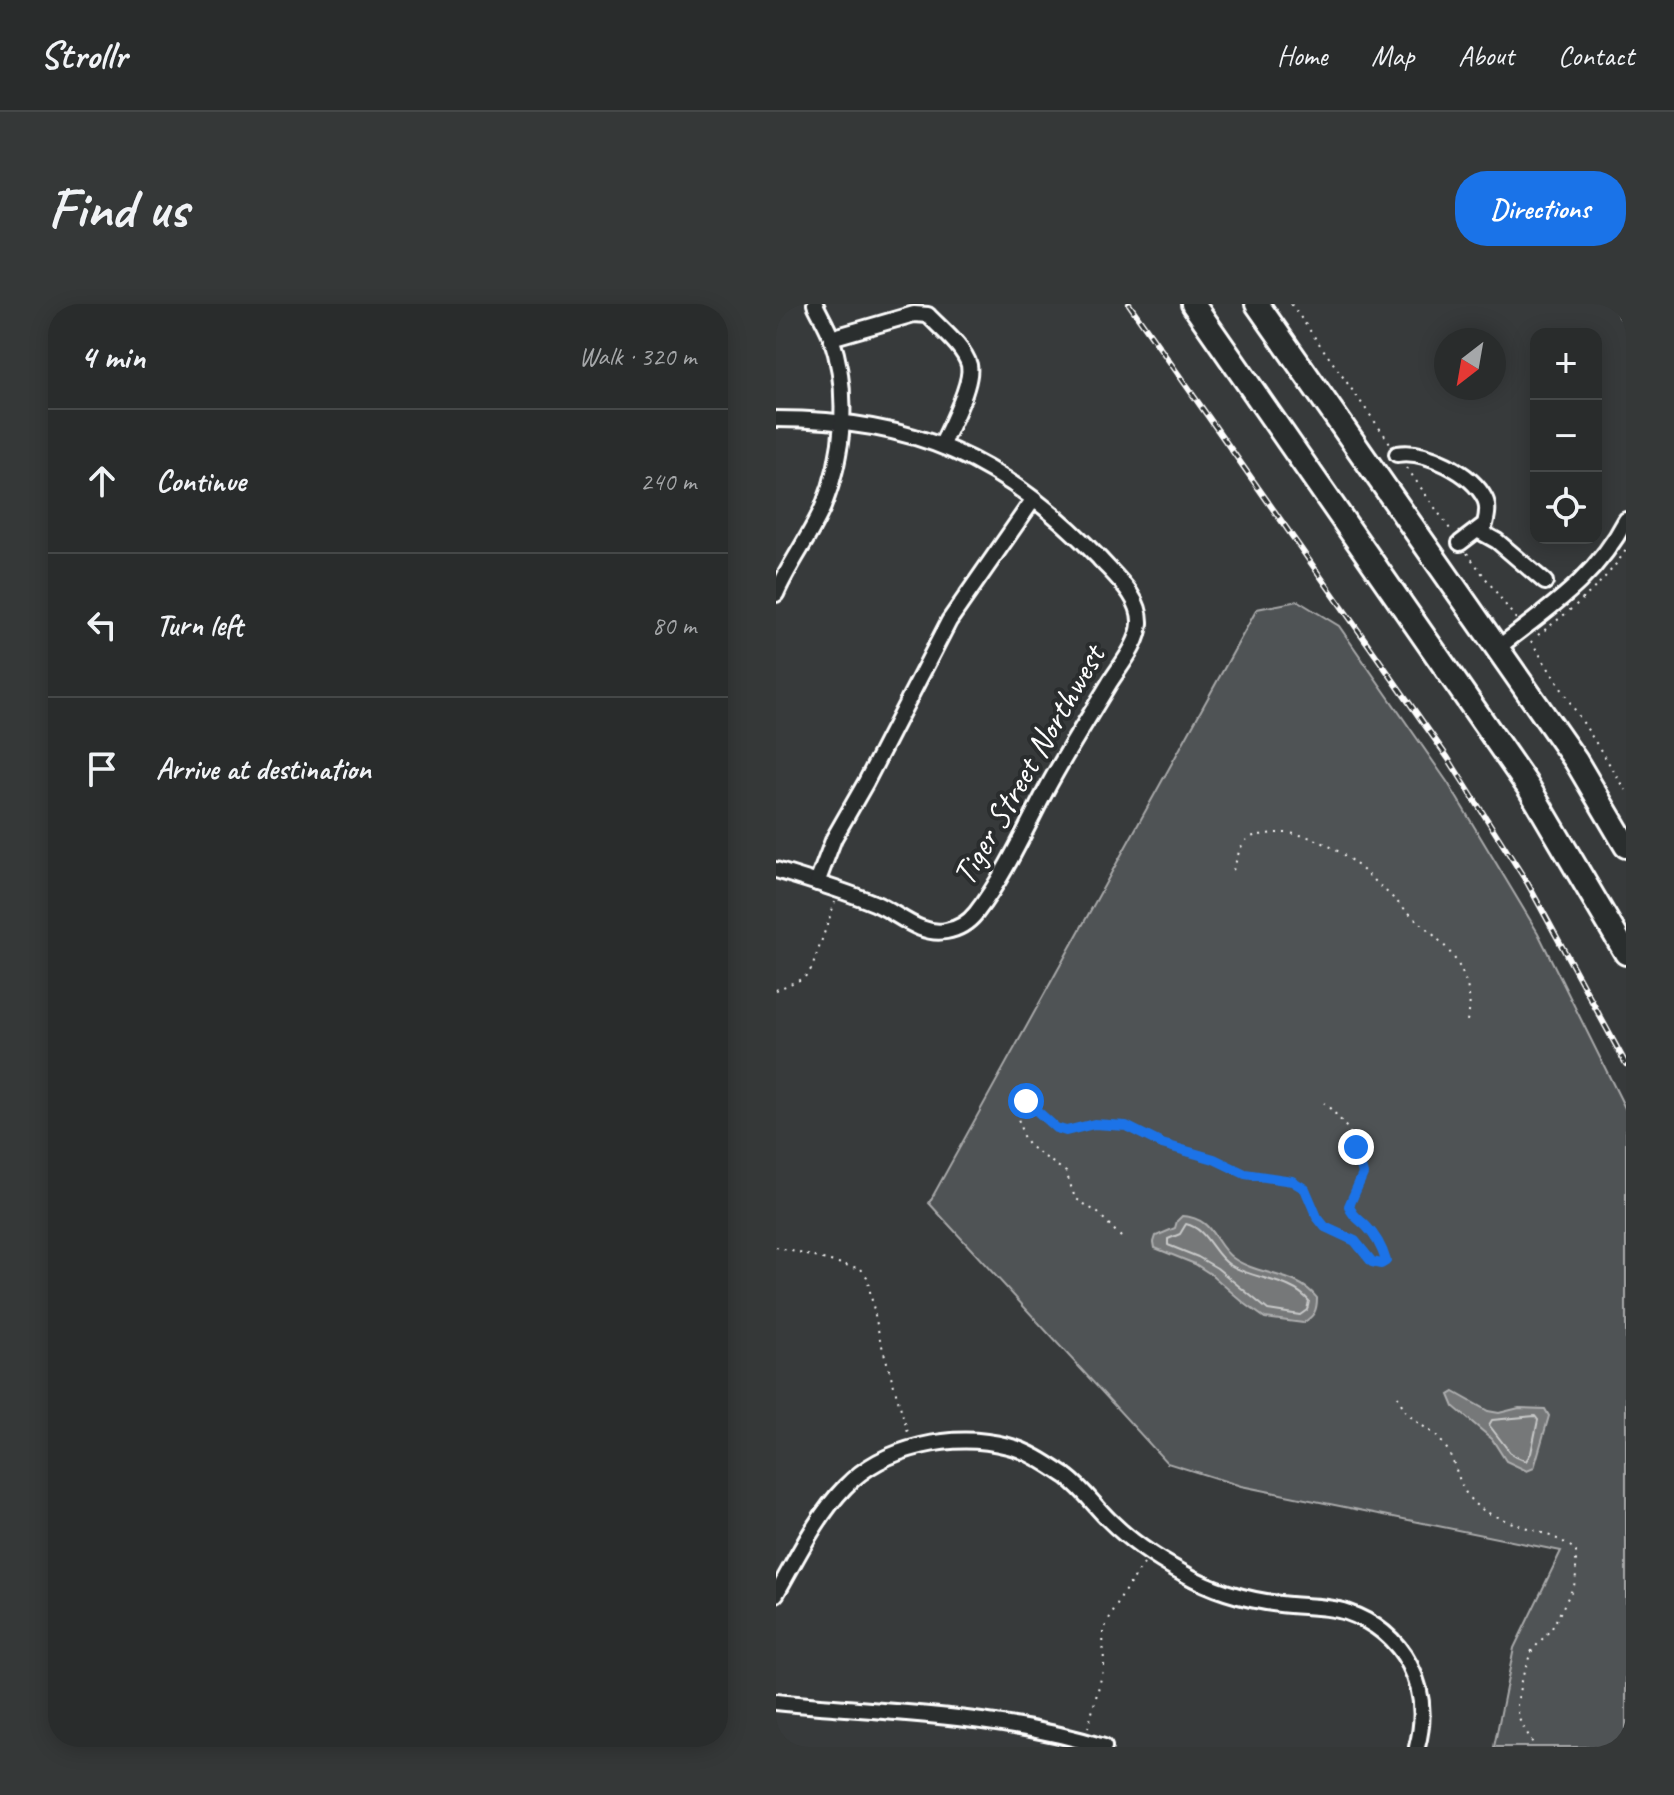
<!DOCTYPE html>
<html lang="en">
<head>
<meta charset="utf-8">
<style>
	body { margin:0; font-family:Caveat,sans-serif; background:#353838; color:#f1f3f6 }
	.controls { position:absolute; right:24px; top:24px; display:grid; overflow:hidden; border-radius:16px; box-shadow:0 4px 20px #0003 }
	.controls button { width:72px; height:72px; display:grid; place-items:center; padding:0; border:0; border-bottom:2px solid #454848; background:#292c2c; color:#f1f3f6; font:40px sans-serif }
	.compass { position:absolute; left:658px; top:24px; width:72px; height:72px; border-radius:50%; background:#292c2c; box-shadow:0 4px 20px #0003; rotate:211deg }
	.stop { position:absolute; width:24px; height:24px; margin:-18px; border:6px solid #1a73e8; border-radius:50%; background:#fff }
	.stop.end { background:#1a73e8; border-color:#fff; box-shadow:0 2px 8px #0008 }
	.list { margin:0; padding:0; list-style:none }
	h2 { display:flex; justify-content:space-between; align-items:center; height:104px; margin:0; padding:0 32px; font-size:34px }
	h2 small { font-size:26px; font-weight:400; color:#a5a7a9 }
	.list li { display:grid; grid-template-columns:52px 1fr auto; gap:24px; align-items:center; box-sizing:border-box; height:144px; padding:0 32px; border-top:2px solid #454848 }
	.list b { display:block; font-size:30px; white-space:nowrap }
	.list em { font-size:26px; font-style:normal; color:#a5a7a9 }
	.icon { flex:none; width:44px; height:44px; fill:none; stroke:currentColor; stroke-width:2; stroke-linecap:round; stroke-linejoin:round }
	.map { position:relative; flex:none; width:850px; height:1443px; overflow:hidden; border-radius:32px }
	header { display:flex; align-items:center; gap:48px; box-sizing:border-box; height:112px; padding:0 40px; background:#292c2c; border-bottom:2px solid #454848 }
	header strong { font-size:38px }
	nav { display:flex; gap:44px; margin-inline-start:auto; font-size:28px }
	.intro { display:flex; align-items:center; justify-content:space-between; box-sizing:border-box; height:192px; padding:0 48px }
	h1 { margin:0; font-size:56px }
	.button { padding:20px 36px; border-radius:32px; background:#1a73e8; color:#fff; font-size:28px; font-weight:700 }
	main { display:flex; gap:48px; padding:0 48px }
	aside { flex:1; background:#292c2c; border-radius:32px; box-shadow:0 4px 20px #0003 }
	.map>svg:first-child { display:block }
	.green { fill:#505354; stroke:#a8a9aa; stroke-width:2 }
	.water { fill:#767879; stroke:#adaeaf; stroke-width:2 }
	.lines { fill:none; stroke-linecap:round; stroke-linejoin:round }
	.shore { stroke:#c8c9c9; stroke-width:2 }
	.minor-casing { stroke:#fff; stroke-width:20 }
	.highway-casing { stroke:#fff; stroke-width:28 }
	.path { stroke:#fff; stroke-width:2; stroke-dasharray:2 6; stroke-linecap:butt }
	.minor { stroke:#2a2d2e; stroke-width:14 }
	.highway { stroke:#2a2d2e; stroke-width:22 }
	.rail-casing { stroke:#fff; stroke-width:6 }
	.rail { stroke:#2a2d2e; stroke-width:3; stroke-dasharray:9; stroke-linecap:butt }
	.route { stroke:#1a73e8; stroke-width:10 }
	.labels { text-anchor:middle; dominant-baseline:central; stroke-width:8; stroke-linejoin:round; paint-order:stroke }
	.street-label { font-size:34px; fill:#fff; stroke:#2a2d2e }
</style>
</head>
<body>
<header>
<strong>Strollr</strong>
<nav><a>Home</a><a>Map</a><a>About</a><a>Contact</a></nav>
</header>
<div class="intro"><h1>Find us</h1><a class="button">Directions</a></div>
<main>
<aside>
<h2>4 min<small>Walk · 320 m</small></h2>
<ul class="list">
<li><svg class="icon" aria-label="ahead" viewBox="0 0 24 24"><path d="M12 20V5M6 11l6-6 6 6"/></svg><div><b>Continue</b></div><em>240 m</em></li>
<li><svg class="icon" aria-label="left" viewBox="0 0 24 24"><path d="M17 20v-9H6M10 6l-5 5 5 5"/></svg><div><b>Turn left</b></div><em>80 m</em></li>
<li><svg class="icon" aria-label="arrive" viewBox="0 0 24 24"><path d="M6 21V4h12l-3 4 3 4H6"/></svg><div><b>Arrive at destination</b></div></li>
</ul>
</aside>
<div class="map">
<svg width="850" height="1443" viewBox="0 0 850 1443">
	<rect width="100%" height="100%" fill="#373a3b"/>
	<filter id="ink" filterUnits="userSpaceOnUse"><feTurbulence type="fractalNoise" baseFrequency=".0125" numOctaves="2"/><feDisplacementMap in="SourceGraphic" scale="16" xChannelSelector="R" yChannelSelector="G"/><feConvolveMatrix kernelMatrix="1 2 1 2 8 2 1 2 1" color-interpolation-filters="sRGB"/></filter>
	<g filter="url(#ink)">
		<polygon class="green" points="522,297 563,322 672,479 762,629 850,806 850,1443 718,1443 738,1344 785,1247 465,1182 391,1159 153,899 481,305"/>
		<g class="water">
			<path d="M406,912c33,2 31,28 51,42 25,18 64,14 84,40 0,13 -3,18 -14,25l-38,-5 -21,-15 -32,-28 -17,-11 -40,-16 -1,-6 2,-6 19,-8 2,-7z"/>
			<polygon points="678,1088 712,1107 723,1109 743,1104 769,1105 773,1112 758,1164 751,1167 730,1157 716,1135 678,1103 673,1091"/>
		</g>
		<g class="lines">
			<g class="shore">
				<path d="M410,920c22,5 26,30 44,41 24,15 61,14 79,36l-2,9 -7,5 -32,-5 -51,-42 -19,-11 -30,-12v-6l12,-5z"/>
				<polygon points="759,1112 762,1116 755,1149 750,1157 736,1151 713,1121 716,1116"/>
			</g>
			<g class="minor-casing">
				<g id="minor">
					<polyline points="846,0 850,7"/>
					<path d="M55,34l83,-24 14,1c13,14 36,32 41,50 4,18 -19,62 -27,79"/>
					<path d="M0,115c139,0 227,39 323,139 16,18 42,39 41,65 -1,21 -20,43 -30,59 -22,37 -45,72 -65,110 -21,40 -41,85 -69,121 -8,10 -18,16 -30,18 -27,5 -49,-19 -72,-28 -32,-13 -65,-23 -98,-33"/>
					<path d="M621,150c28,-5 75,19 88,45 4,8 2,17 0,25l-25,19"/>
					<polyline points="703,227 721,237 769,278"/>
					<path d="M0,290c13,-30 34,-57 47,-87 21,-52 27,-116 8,-170 -4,-11 -11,-22 -16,-33"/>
					<path d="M723,343c51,-40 96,-68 127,-127"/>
					<polyline points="41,579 58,534 90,478 173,317 257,196"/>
					<path d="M0,1290c21,-36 40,-77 69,-107 39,-41 109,-55 163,-41 21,5 41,19 59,31 16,12 28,29 42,43 21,21 48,39 74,53 29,17 64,27 97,31 22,3 46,1 66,8 59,20 87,76 71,135"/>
					<path d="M0,1398c109,11 223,12 328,45"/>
				</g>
			</g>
			<g class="highway-casing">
				<g id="highway">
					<polyline points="417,0 753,484 850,649"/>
					<polyline points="481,0 800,457 850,542"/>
				</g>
			</g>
			<g class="path">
				<polyline points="515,0 614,139"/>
				<polyline points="631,164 676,228"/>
				<polyline points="691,249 740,315"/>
				<path d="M762,331c33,-25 65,-50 88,-85"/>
				<polyline points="755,337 850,486"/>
				<path d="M457,566c4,-9 6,-26 16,-32 5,-3 12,-3 18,-4 60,-9 100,41 140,77 19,18 43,35 54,59 8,17 12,36 5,53"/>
				<polyline points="0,686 28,674 36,664 59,598"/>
				<path d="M345,933l-23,-24 -23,-15 -9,-26 -38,-27 -5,-9 -6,-21 1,-8 4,-5 11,3 15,18 8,5 10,3 28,-7 32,2 36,18 52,15 31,15 47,7 13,8 16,34 34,18 17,21 13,1c0,-32 -28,-35 -36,-57 3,-8 9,-15 12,-23 10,-28 -18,-64 -37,-80"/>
				<polyline points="0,943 85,965 91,973 104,1035 133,1132"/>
				<path d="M622,1092c3,7 7,17 13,21 11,10 24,15 33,28 14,18 13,44 32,60 24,20 87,28 100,47v23l-2,11 -22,42 -21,24 -10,29 -4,24 2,14 16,28"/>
				<polyline points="312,1424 328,1363 327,1327 348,1288 368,1260"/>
			</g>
			<use href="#minor" class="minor"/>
			<use href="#highway" class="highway"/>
			<g class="rail-casing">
				<polyline id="rail" points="353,0 672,454 752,580 850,760"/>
			</g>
			<use href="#rail" class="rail"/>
		</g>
	</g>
	<g class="lines" filter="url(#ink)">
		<path class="route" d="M250,797l30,27 10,3 28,-7 32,2 36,18 52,15 31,15 47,7 13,8 12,28 8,10 30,14 17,21 9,2 5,-3c-4,-14 -10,-25 -20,-35 -7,-7 -14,-10 -17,-20l14,-32 -7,-27"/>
	</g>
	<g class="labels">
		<g class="street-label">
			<text transform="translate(252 461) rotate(-60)">Tiger Street Northwest</text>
		</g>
	</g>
</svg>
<div class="controls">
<button>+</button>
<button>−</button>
<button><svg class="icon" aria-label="locate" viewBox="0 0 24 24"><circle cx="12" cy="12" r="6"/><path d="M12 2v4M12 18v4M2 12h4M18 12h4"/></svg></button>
</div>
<svg class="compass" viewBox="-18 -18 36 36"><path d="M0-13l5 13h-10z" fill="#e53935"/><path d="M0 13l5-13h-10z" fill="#a5a7a9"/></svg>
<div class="stop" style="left:250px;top:797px"></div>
<div class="stop end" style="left:580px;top:843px"></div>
</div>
</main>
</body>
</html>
